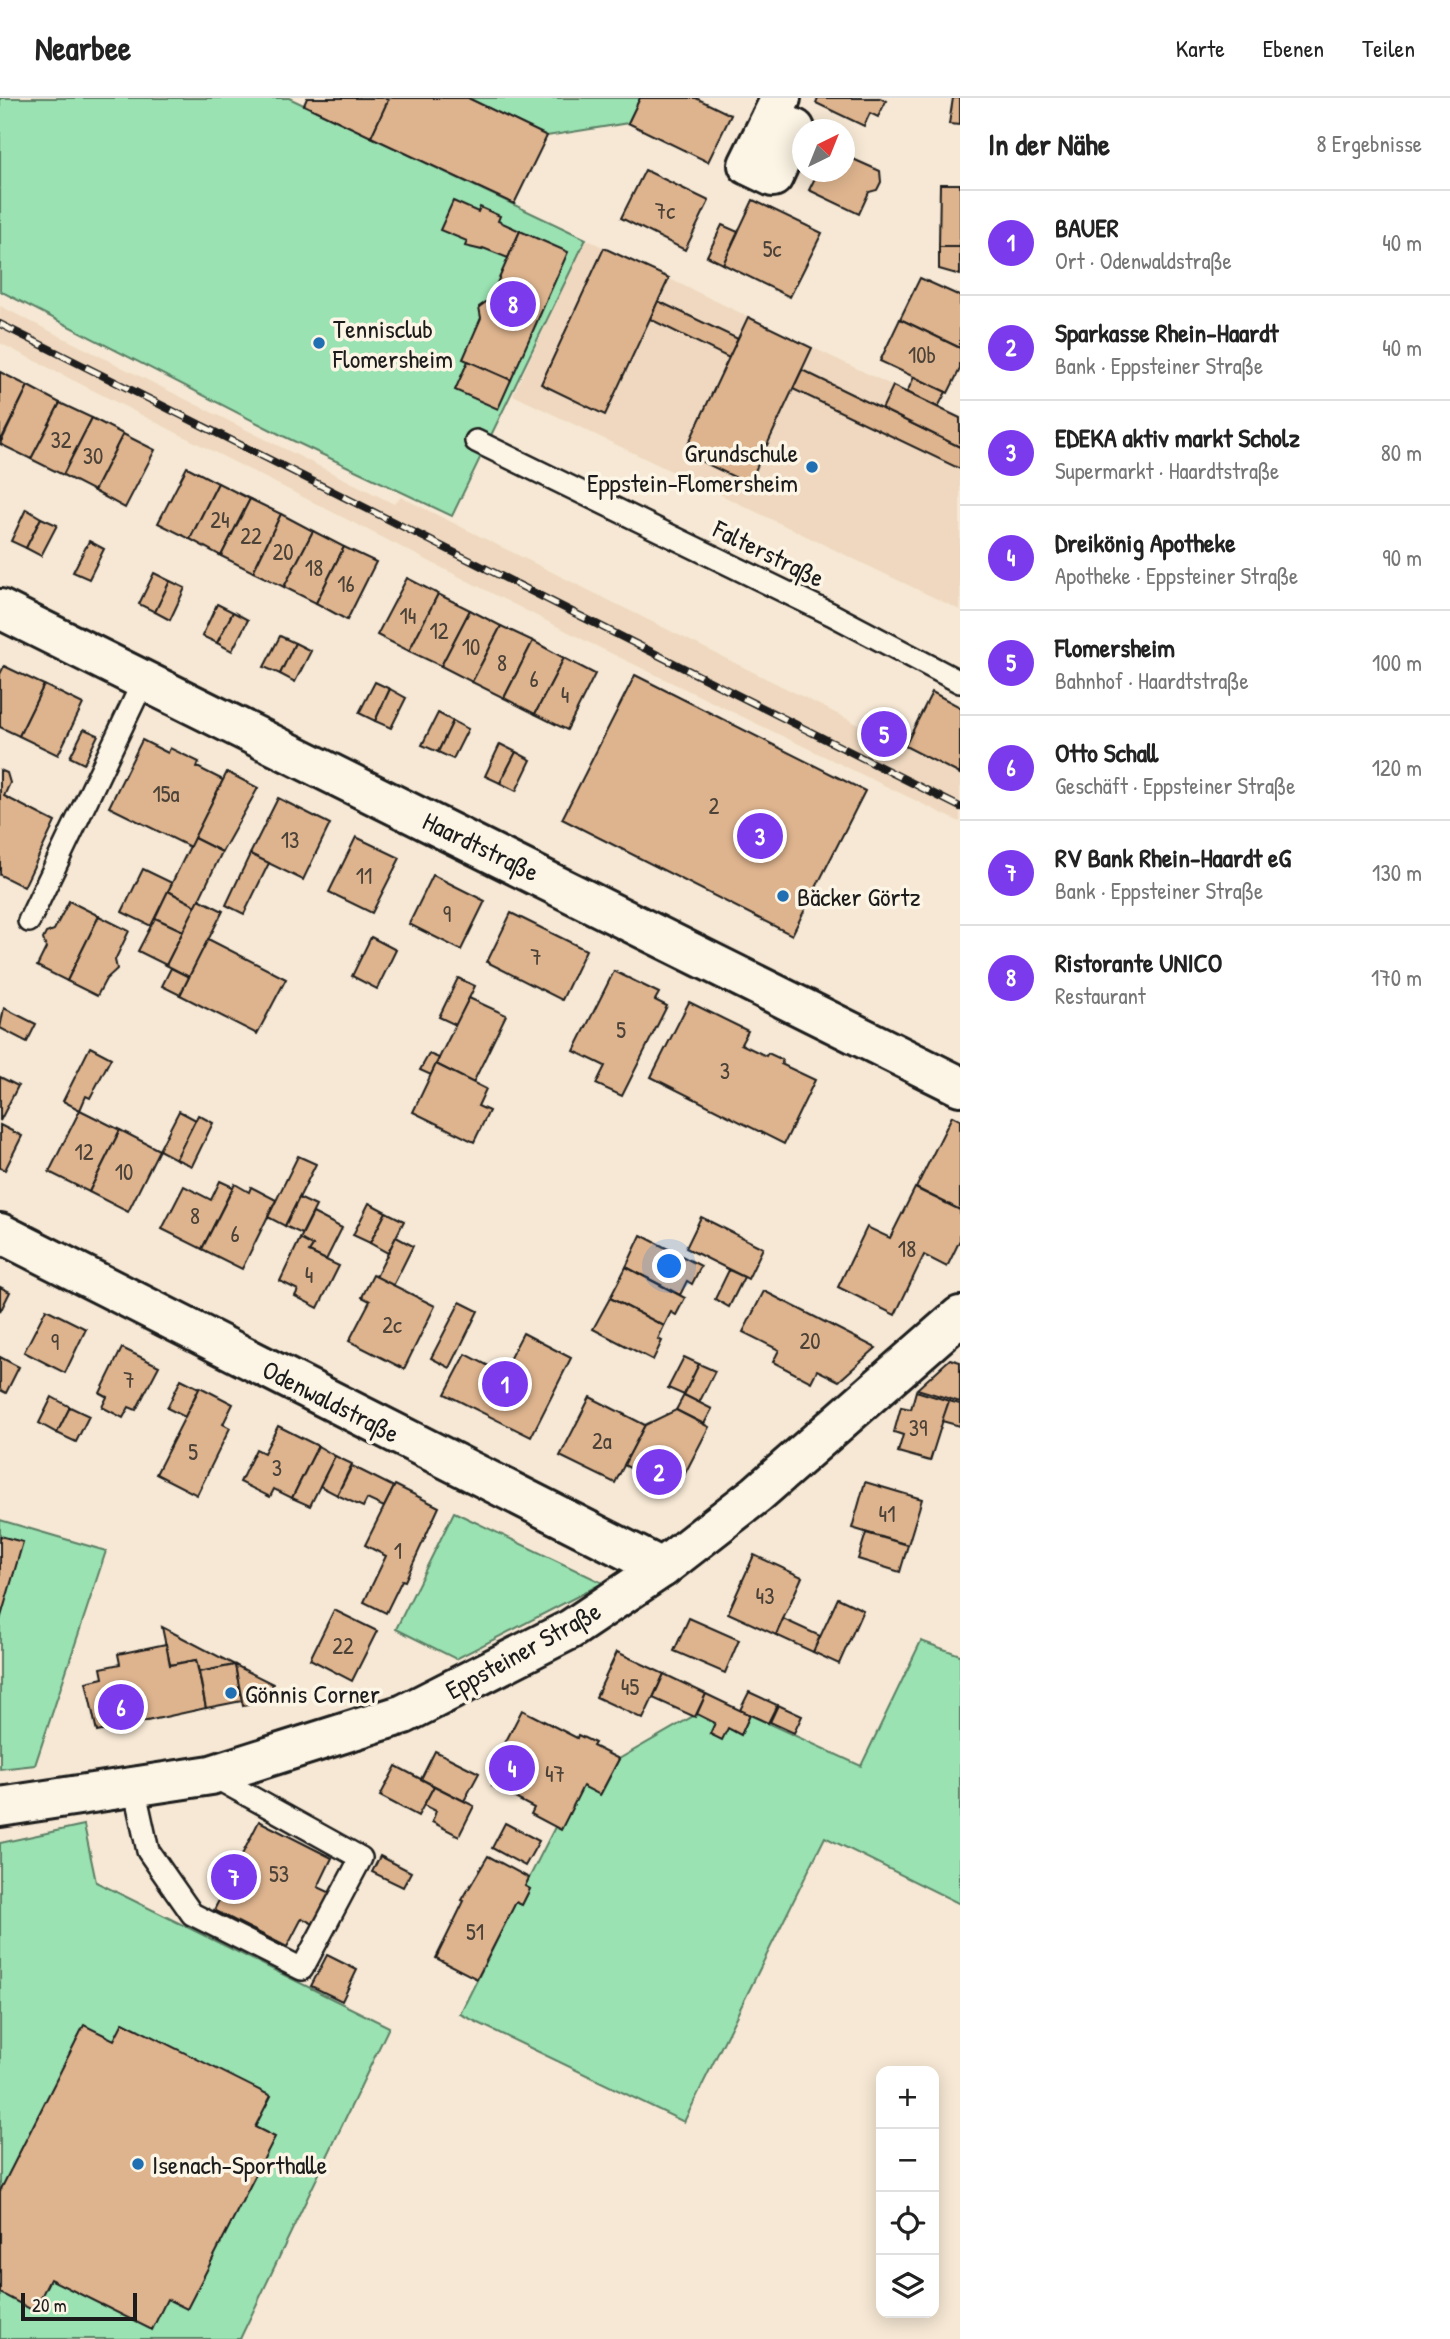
<!DOCTYPE html>
<html lang="de">
<head>
<meta charset="utf-8">
<style>
	body { margin:0; font-family:"Patrick Hand",sans-serif; background:#f2f2f2; color:#222 }
	.controls { position:absolute; right:21px; bottom:21px; display:grid; overflow:hidden; border-radius:14px; box-shadow:0 4px 18px #0003 }
	.controls button { width:63px; height:63px; display:grid; place-items:center; padding:0; border:0; border-bottom:2px solid #e0e0e0; background:#fff; color:#222; font:35px sans-serif }
	.compass { position:absolute; left:792px; top:21px; width:63px; height:63px; border-radius:50%; background:#fff; box-shadow:0 4px 18px #0003; rotate:43deg }
	.scale { position:absolute; left:21px; bottom:18px; width:116px; box-sizing:border-box; padding-left:7px; border:4px solid #1c1c1c; border-top:0; font-size:19px; line-height:24px; white-space:nowrap; color:#1c1c1c; -webkit-text-stroke:5px #fcf5e5; paint-order:stroke }
	.you { position:absolute; left:670px; top:1169px; width:24px; height:24px; margin:-18px; border:5px solid #fff; border-radius:50%; background:#1a73e8; box-shadow:0 0 0 10px #1a73e833 }
	.badge { display:grid; place-items:center; width:46px; height:46px; border-radius:50%; background:#7c3aed; color:#fff; font-size:23px; font-weight:700 }
	.pin { position:absolute; translate:-50% -50%; border:4px solid #fff; box-shadow:0 2px 7px #0006 }
	.list { margin:0; padding:0; list-style:none }
	h2 { display:flex; justify-content:space-between; align-items:center; height:91px; margin:0; padding:0 28px; font-size:30px }
	h2 small { font-size:23px; font-weight:400; color:#767676 }
	.list li { display:grid; grid-template-columns:46px 1fr auto; gap:21px; align-items:center; box-sizing:border-box; height:105px; padding:0 28px; border-top:2px solid #e0e0e0 }
	.list b { display:block; font-size:26px; white-space:nowrap }
	.list p { margin:0; font-size:23px; white-space:nowrap; color:#767676 }
	.list em { font-size:23px; font-style:normal; color:#767676 }
	.icon { flex:none; width:38px; height:38px; fill:none; stroke:currentColor; stroke-width:2; stroke-linecap:round; stroke-linejoin:round }
	.map { position:relative; flex:none; width:960px; height:2241px; overflow:hidden }
	header { display:flex; align-items:center; gap:42px; box-sizing:border-box; height:98px; padding:0 35px; background:#fff; border-bottom:2px solid #e0e0e0 }
	header strong { font-size:33px }
	nav { display:flex; gap:38px; margin-inline-start:auto; font-size:24px }
	main { display:flex }
	aside { flex:1; background:#fff }
	.map>svg:first-child { display:block }
	.built { fill:#efd8bf }
	.green { fill:#9ae2b1; stroke:#5b7f66; stroke-width:2 }
	.building { fill:#deb48e; stroke:#1c1c1c; stroke-width:2 }
	.lines { fill:none; stroke-linecap:round; stroke-linejoin:round }
	.service-casing { stroke:#1c1c1c; stroke-width:26 }
	.minor-casing { stroke:#1c1c1c; stroke-width:44 }
	.secondary-casing { stroke:#1c1c1c; stroke-width:44 }
	.service { stroke:#fcf5e5; stroke-width:21 }
	.minor { stroke:#fcf5e5; stroke-width:38 }
	.secondary { stroke:#fcf5e5; stroke-width:38 }
	.rail-casing { stroke:#1c1c1c; stroke-width:8 }
	.rail { stroke:#fcf5e5; stroke-width:5; stroke-dasharray:16; stroke-linecap:butt }
	.poi-dot { fill:#1f6fb2; stroke:#fcf5e5; stroke-width:2.5 }
	.labels { text-anchor:middle; dominant-baseline:central; stroke-width:7; stroke-linejoin:round; paint-order:stroke }
	.number-label { font-size:23px; fill:#4c4238 }
	.poi-label { font-size:26px; fill:#1c1c1c; stroke:#fcf5e5; text-anchor:start }
	.street-label { font-size:26px; fill:#1c1c1c; stroke:#fcf5e5 }
</style>
</head>
<body>
<header>
<strong>Nearbee</strong>
<nav><a>Karte</a><a>Ebenen</a><a>Teilen</a></nav>
</header>
<main>
<div class="map">
<svg width="960" height="2241" viewBox="0 0 960 2241">
	<rect width="100%" height="100%" fill="#f6e8d4"/>
	<filter id="ink" filterUnits="userSpaceOnUse"><feTurbulence type="fractalNoise" baseFrequency=".0143" numOctaves="2"/><feDisplacementMap in="SourceGraphic" scale="14" xChannelSelector="R" yChannelSelector="G"/><feConvolveMatrix kernelMatrix="1 2 1 2 8 2 1 2 1" color-interpolation-filters="sRGB"/></filter>
	<g filter="url(#ink)">
		<g class="built">
			<polygon points="586,141 960,320 960,512 513,297"/>
			<polygon points="0,208 394,406 401,399 960,677 960,724 588,544 0,245"/>
		</g>
		<g class="green">
			<polygon points="0,0 289,0 586,141 452,418 281,337 0,193"/>
			<polygon points="468,0 640,0 628,25 547,38"/>
			<polygon points="454,1414 603,1485 456,1561 396,1531"/>
			<polygon points="0,1422 106,1453 35,1667 0,1671"/>
			<polygon points="921,1543 960,1557 960,1806 825,1739 684,2024 460,1916 516,1804 522,1807 530,1791 525,1788 555,1729 561,1731 583,1688 601,1696 619,1661 697,1616 715,1625 710,1636 728,1630 741,1636 750,1617 861,1668"/>
			<polygon points="84,1727 96,1784 389,1929 240,2241 0,2241 0,1745"/>
		</g>
		<g class="building">
			<polygon points="307,0 385,0 389,2 371,39 304,7"/>
			<polygon points="389,0 468,0 547,38 514,106 371,39"/>
			<polygon points="640,0 696,0 731,17 708,64 628,25"/>
			<polygon points="818,0 880,0 886,3 878,19 870,15 864,28 816,5"/>
			<polygon points="953,0 960,0 960,27 949,26"/>
			<polygon points="844,57 880,73 881,84 877,92 869,94 859,116 809,92 818,74 844,74"/>
			<polygon points="645,72 709,103 685,152 621,120"/>
			<polygon points="940,86 960,86 960,149 939,149"/>
			<polygon points="753,102 822,135 790,199 723,166"/>
			<polygon points="453,103 478,114 480,109 500,118 498,123 520,133 508,160 483,150 482,152 465,148 467,143 440,132"/>
			<polygon points="722,127 738,134 723,166 707,158"/>
			<polygon points="520,133 568,154 511,282 463,261 481,220 479,209 490,201"/>
			<polygon points="939,149 960,149 960,177 939,171"/>
			<polygon points="604,150 669,180 605,317 541,286"/>
			<polygon points="920,180 960,198 960,250 900,221"/>
			<polygon points="658,203 738,241 729,260 650,221"/>
			<polygon points="748,219 812,250 749,386 684,355"/>
			<polygon points="900,221 960,250 960,271 948,295 880,263"/>
			<polygon points="468,263 511,282 498,311 455,292"/>
			<polygon points="802,272 960,349 960,371 793,291"/>
			<polygon points="0,274 28,288 0,344"/>
			<polygon points="914,279 946,294 938,309 907,294"/>
			<polygon points="28,288 60,305 31,361 0,346"/>
			<polygon points="893,288 960,320 960,349 882,311"/>
			<polygon points="60,305 92,320 63,377 31,361"/>
			<polygon points="92,320 123,336 94,393 63,377"/>
			<polygon points="123,336 155,352 125,410 94,393"/>
			<polygon points="187,369 218,385 190,441 158,425"/>
			<polygon points="218,385 250,401 221,458 190,441"/>
			<polygon points="250,401 281,416 253,474 221,458"/>
			<polygon points="26,411 41,420 26,450 11,443"/>
			<polygon points="281,416 313,433 284,489 253,474"/>
			<polygon points="41,420 57,427 41,458 26,450"/>
			<polygon points="313,433 344,449 316,505 284,489"/>
			<polygon points="89,443 104,451 89,481 73,474"/>
			<polygon points="344,449 376,464 347,522 316,505"/>
			<polygon points="154,475 170,483 155,514 139,506"/>
			<polygon points="407,480 438,496 409,553 377,537"/>
			<polygon points="170,483 185,490 170,522 155,514"/>
			<polygon points="438,496 470,512 441,568 409,553"/>
			<polygon points="217,506 233,514 217,545 202,538"/>
			<polygon points="470,512 501,528 472,584 441,568"/>
			<polygon points="233,514 248,522 232,553 217,545"/>
			<polygon points="501,528 533,543 504,600 472,584"/>
			<polygon points="280,538 295,545 280,576 264,569"/>
			<polygon points="533,543 564,560 535,616 504,600"/>
			<polygon points="295,545 311,553 295,584 280,576"/>
			<polygon points="564,560 595,576 567,632 535,616"/>
			<polygon points="4,568 44,587 19,638 0,629 0,576"/>
			<polygon points="635,577 865,693 792,837 562,721"/>
			<polygon points="375,584 390,591 375,623 359,615"/>
			<polygon points="44,587 83,606 58,657 19,638"/>
			<polygon points="390,591 406,600 391,630 375,623"/>
			<polygon points="932,594 960,609 960,676 905,648"/>
			<polygon points="438,615 453,623 438,654 422,647"/>
			<polygon points="453,623 468,631 453,661 438,654"/>
			<polygon points="84,631 98,637 84,666 70,659"/>
			<polygon points="142,642 168,655 170,650 199,664 197,669 223,682 190,749 109,709"/>
			<polygon points="500,646 516,654 500,685 485,678"/>
			<polygon points="516,654 531,662 516,693 500,685"/>
			<polygon points="0,672 7,675 10,685 4,698 55,724 24,789 0,777"/>
			<polygon points="227,674 258,690 222,754 194,740"/>
			<polygon points="278,700 330,726 303,782 250,756"/>
			<polygon points="356,739 400,760 372,815 329,794"/>
			<polygon points="194,740 222,754 196,808 168,793"/>
			<polygon points="250,756 269,765 244,816 226,807"/>
			<polygon points="143,771 172,785 151,828 122,814"/>
			<polygon points="433,777 485,803 461,852 409,826"/>
			<polygon points="168,793 196,808 183,833 155,820"/>
			<polygon points="199,801 223,813 189,879 166,867"/>
			<polygon points="69,803 99,818 67,883 37,868 46,850 43,841 46,835 54,832"/>
			<polygon points="511,815 586,852 562,902 487,864"/>
			<polygon points="99,818 129,833 115,862 117,871 106,881 97,898 67,883"/>
			<polygon points="155,820 183,833 166,867 138,853"/>
			<polygon points="371,839 396,852 377,891 352,878"/>
			<polygon points="208,841 286,881 257,936 180,897"/>
			<polygon points="171,870 189,879 180,897 162,888"/>
			<polygon points="614,873 659,895 655,902 667,908 622,998 596,986 605,968 574,953"/>
			<polygon points="458,880 475,888 456,927 439,919"/>
			<polygon points="469,900 506,917 473,985 436,966"/>
			<polygon points="689,904 748,933 741,946 766,958 768,955 783,962 781,966 815,982 784,1046 651,979"/>
			<polygon points="4,910 36,926 27,944 0,930"/>
			<polygon points="90,949 111,960 90,1000 86,998 80,1012 63,1003"/>
			<polygon points="429,956 439,960 431,977 420,972"/>
			<polygon points="436,966 486,991 478,1008 489,1013 474,1044 413,1014"/>
			<polygon points="0,979 18,988 0,1023"/>
			<polygon points="80,1012 120,1032 89,1094 49,1074"/>
			<polygon points="179,1013 196,1022 176,1061 159,1052"/>
			<polygon points="198,1017 213,1025 192,1068 176,1061"/>
			<polygon points="952,1018 960,1022 960,1112 916,1090"/>
			<polygon points="0,1027 22,1038 5,1072 0,1070"/>
			<polygon points="120,1032 159,1052 128,1114 89,1094"/>
			<polygon points="298,1058 316,1066 285,1128 268,1119"/>
			<polygon points="220,1083 233,1089 202,1151 162,1131 184,1088 211,1102"/>
			<polygon points="235,1086 249,1094 251,1089 276,1102 242,1171 202,1151"/>
			<polygon points="915,1090 960,1112 960,1142 947,1169 924,1157 895,1217 838,1189 867,1129 890,1140"/>
			<polygon points="299,1100 316,1108 302,1136 285,1128"/>
			<polygon points="369,1105 386,1114 370,1145 353,1137"/>
			<polygon points="386,1114 404,1123 388,1155 370,1145"/>
			<polygon points="313,1115 342,1130 326,1162 309,1154 313,1148 300,1141"/>
			<polygon points="701,1119 763,1150 748,1181 686,1150"/>
			<polygon points="641,1137 701,1168 692,1186 687,1183 680,1197 626,1169"/>
			<polygon points="396,1139 413,1148 393,1188 376,1179"/>
			<polygon points="300,1141 313,1148 309,1154 339,1168 318,1210 295,1198 298,1192 280,1183"/>
			<polygon points="626,1169 685,1200 676,1217 671,1214 664,1228 610,1200"/>
			<polygon points="729,1172 744,1179 729,1209 715,1201"/>
			<polygon points="373,1177 435,1208 404,1271 349,1243 370,1203 362,1199"/>
			<polygon points="0,1189 10,1194 0,1214"/>
			<polygon points="764,1193 876,1250 839,1283 817,1272 811,1284 773,1264 779,1252 743,1234"/>
			<polygon points="610,1200 664,1228 658,1241 662,1243 653,1262 593,1231"/>
			<polygon points="460,1204 478,1213 450,1270 431,1260"/>
			<polygon points="46,1211 86,1231 65,1275 24,1254"/>
			<polygon points="523,1235 571,1260 531,1339 445,1296 466,1256 502,1275"/>
			<polygon points="122,1250 159,1268 136,1312 129,1309 123,1320 102,1309 107,1299 100,1295"/>
			<polygon points="0,1259 19,1269 6,1295 0,1292"/>
			<polygon points="684,1259 699,1266 684,1297 668,1290"/>
			<polygon points="950,1261 960,1264 960,1304 917,1291"/>
			<polygon points="699,1266 715,1273 699,1305 684,1297"/>
			<polygon points="181,1281 199,1290 185,1319 167,1310"/>
			<polygon points="200,1289 233,1306 223,1326 230,1330 197,1397 156,1376"/>
			<polygon points="916,1293 949,1303 930,1363 898,1354 903,1337 894,1334 901,1309 911,1311"/>
			<polygon points="684,1297 712,1311 704,1326 676,1312"/>
			<polygon points="52,1299 70,1309 57,1335 39,1325"/>
			<polygon points="590,1299 645,1327 615,1385 560,1358"/>
			<polygon points="949,1303 960,1306 960,1328 942,1323"/>
			<polygon points="70,1309 89,1318 76,1344 57,1335"/>
			<polygon points="676,1312 709,1329 676,1393 624,1367 645,1327"/>
			<polygon points="278,1328 318,1348 292,1400 274,1391 270,1399 240,1384 256,1351 264,1355"/>
			<polygon points="318,1348 335,1358 310,1408 292,1400"/>
			<polygon points="335,1358 352,1366 337,1397 320,1388"/>
			<polygon points="352,1368 394,1389 384,1409 367,1401 363,1409 337,1397"/>
			<polygon points="865,1384 922,1401 908,1447 852,1430"/>
			<polygon points="395,1387 439,1409 405,1483 402,1482 386,1515 364,1504 386,1458 365,1447"/>
			<polygon points="866,1435 908,1447 900,1474 858,1461"/>
			<polygon points="0,1438 23,1444 0,1522"/>
			<polygon points="754,1457 802,1479 776,1537 728,1515"/>
			<polygon points="838,1500 863,1512 839,1566 813,1554"/>
			<polygon points="334,1512 377,1533 352,1583 310,1561"/>
			<polygon points="689,1520 739,1542 725,1575 674,1553"/>
			<polygon points="783,1521 820,1538 813,1554 776,1537"/>
			<polygon points="162,1529 235,1567 199,1574 196,1562 170,1567"/>
			<polygon points="166,1546 170,1567 196,1562 206,1610 97,1634 86,1584 103,1580 101,1570 120,1566 118,1556"/>
			<polygon points="617,1554 664,1576 643,1621 596,1599"/>
			<polygon points="235,1567 242,1603 206,1610 199,1574"/>
			<polygon points="235,1567 273,1586 265,1603 243,1608"/>
			<polygon points="664,1576 706,1596 695,1619 653,1600"/>
			<polygon points="749,1594 777,1607 768,1625 740,1612"/>
			<polygon points="706,1596 750,1617 741,1637 728,1630 722,1642 710,1636 715,1625 697,1616"/>
			<polygon points="778,1607 802,1618 794,1635 770,1624"/>
			<polygon points="522,1612 577,1640 578,1637 595,1645 593,1648 619,1661 600,1697 583,1688 561,1732 531,1716 534,1710 492,1688 511,1650 504,1647"/>
			<polygon points="435,1653 479,1675 464,1703 421,1681"/>
			<polygon points="396,1668 434,1688 418,1718 380,1698"/>
			<polygon points="434,1688 474,1708 459,1738 432,1724 436,1713 424,1707"/>
			<polygon points="259,1723 332,1760 318,1789 331,1795 315,1827 302,1820 287,1849 214,1812"/>
			<polygon points="505,1725 539,1743 525,1768 492,1750"/>
			<polygon points="380,1758 411,1774 403,1789 372,1774"/>
			<polygon points="488,1758 529,1780 525,1788 530,1791 522,1807 516,1804 477,1881 436,1860 464,1803 462,1802"/>
			<polygon points="327,1857 357,1872 342,1903 311,1888"/>
			<polygon points="123,1924 271,1998 255,2029 275,2039 187,2211 167,2201 152,2232 50,2181 34,2213 0,2195 0,2093 84,1927 114,1942"/>
		</g>
		<g class="lines">
			<g class="service-casing">
				<g id="service">
					<polyline points="476,343 831,516 960,584"/>
					<polyline points="29,823 144,582"/>
					<polyline points="134,1689 148,1753 192,1816 302,1871 361,1760 211,1677"/>
				</g>
			</g>
			<g class="minor-casing">
				<g id="minor">
					<polyline points="771,20 795,31 773,79 748,67 781,0"/>
					<polyline points="0,511 960,988"/>
					<polyline points="0,1135 662,1470"/>
				</g>
			</g>
			<g class="secondary-casing">
				<polyline id="secondary" points="0,1709 211,1677 404,1616 571,1531 662,1470 757,1396 960,1218"/>
			</g>
			<use href="#service" class="service"/>
			<use href="#minor" class="minor"/>
			<use href="#secondary" class="secondary"/>
			<g class="rail-casing">
				<polyline id="rail" points="0,226 960,709"/>
			</g>
			<use href="#rail" class="rail"/>
		</g>
	</g>
	<g class="poi-dot">
		<circle cx="319" cy="245" r="7"/>
		<circle cx="812" cy="369" r="7"/>
		<circle cx="783" cy="798" r="7"/>
		<circle cx="231" cy="1595" r="7"/>
		<circle cx="138" cy="2066" r="7"/>
	</g>
	<g class="labels">
		<g class="number-label">
			<text x="665" y="112">7c</text>
			<text x="772" y="150">5c</text>
			<text x="922" y="256">10b</text>
			<text x="61" y="341">32</text>
			<text x="93" y="357">30</text>
			<text x="220" y="421">24</text>
			<text x="251" y="437">22</text>
			<text x="283" y="453">20</text>
			<text x="314" y="469">18</text>
			<text x="346" y="485">16</text>
			<text x="408" y="517">14</text>
			<text x="439" y="532">12</text>
			<text x="471" y="548">10</text>
			<text x="502" y="564">8</text>
			<text x="534" y="580">6</text>
			<text x="565" y="596">4</text>
			<text x="166" y="695">15a</text>
			<text x="714" y="707">2</text>
			<text x="290" y="741">13</text>
			<text x="364" y="777">11</text>
			<text x="447" y="815">9</text>
			<text x="536" y="858">7</text>
			<text x="621" y="931">5</text>
			<text x="725" y="972">3</text>
			<text x="84" y="1053">12</text>
			<text x="124" y="1073">10</text>
			<text x="195" y="1117">8</text>
			<text x="235" y="1135">6</text>
			<text x="907" y="1150">18</text>
			<text x="309" y="1176">4</text>
			<text x="392" y="1226">2c</text>
			<text x="810" y="1242">20</text>
			<text x="55" y="1243">9</text>
			<text x="129" y="1281">7</text>
			<text x="918" y="1329">39</text>
			<text x="602" y="1342">2a</text>
			<text x="193" y="1353">5</text>
			<text x="277" y="1369">3</text>
			<text x="887" y="1415">41</text>
			<text x="398" y="1452">1</text>
			<text x="765" y="1497">43</text>
			<text x="343" y="1547">22</text>
			<text x="630" y="1588">45</text>
			<text x="555" y="1675">47</text>
			<text x="279" y="1775">53</text>
			<text x="475" y="1833">51</text>
		</g>
		<g class="poi-label">
			<text x="333" y="230">Tennisclub<tspan x="333" dy="30">Flomersheim</tspan></text>
			<text x="798" y="354" text-anchor="end">Grundschule<tspan x="798" dy="30">Eppstein-Flomersheim</tspan></text>
			<text x="797" y="798">Bäcker Görtz</text>
			<text x="245" y="1595">Gönnis Corner</text>
			<text x="152" y="2066">Isenach-Sporthalle</text>
		</g>
		<g class="street-label">
			<text transform="translate(769 455) rotate(26)">Falterstraße</text>
			<text transform="translate(481 748) rotate(26)">Haardtstraße</text>
			<text transform="translate(331 1303) rotate(27)">Odenwaldstraße</text>
			<text transform="translate(523 1552) rotate(-29)">Eppsteiner Straße</text>
		</g>
	</g>
</svg>
<div class="controls">
<button>+</button>
<button>−</button>
<button><svg class="icon" aria-label="locate" viewBox="0 0 24 24"><circle cx="12" cy="12" r="6"/><path d="M12 2v4M12 18v4M2 12h4M18 12h4"/></svg></button>
<button><svg class="icon" aria-label="layers" viewBox="0 0 24 24"><path d="M12 4l9 5-9 5-9-5zM3 14l9 5 9-5"/></svg></button>
</div>
<svg class="compass" viewBox="-18 -18 36 36"><path d="M0-13l5 13h-10z" fill="#e53935"/><path d="M0 13l5-13h-10z" fill="#767676"/></svg>
<div class="scale">20 m</div>
<div class="you"></div>
<div class="pin badge" style="left:505px;top:1286px">1</div>
<div class="pin badge" style="left:659px;top:1374px">2</div>
<div class="pin badge" style="left:760px;top:738px">3</div>
<div class="pin badge" style="left:512px;top:1670px">4</div>
<div class="pin badge" style="left:884px;top:636px">5</div>
<div class="pin badge" style="left:121px;top:1609px">6</div>
<div class="pin badge" style="left:234px;top:1779px">7</div>
<div class="pin badge" style="left:513px;top:206px">8</div>
</div>
<aside>
<h2>In der Nähe<small>8 Ergebnisse</small></h2>
<ul class="list">
<li><span class="badge">1</span><div><b>BAUER</b><p>Ort · Odenwaldstraße</p></div><em>40 m</em></li>
<li><span class="badge">2</span><div><b>Sparkasse Rhein-Haardt</b><p>Bank · Eppsteiner Straße</p></div><em>40 m</em></li>
<li><span class="badge">3</span><div><b>EDEKA aktiv markt Scholz</b><p>Supermarkt · Haardtstraße</p></div><em>80 m</em></li>
<li><span class="badge">4</span><div><b>Dreikönig Apotheke</b><p>Apotheke · Eppsteiner Straße</p></div><em>90 m</em></li>
<li><span class="badge">5</span><div><b>Flomersheim</b><p>Bahnhof · Haardtstraße</p></div><em>100 m</em></li>
<li><span class="badge">6</span><div><b>Otto Schall</b><p>Geschäft · Eppsteiner Straße</p></div><em>120 m</em></li>
<li><span class="badge">7</span><div><b>RV Bank Rhein-Haardt eG</b><p>Bank · Eppsteiner Straße</p></div><em>130 m</em></li>
<li><span class="badge">8</span><div><b>Ristorante UNICO</b><p>Restaurant</p></div><em>170 m</em></li>
</ul>
</aside>
</main>
</body>
</html>
